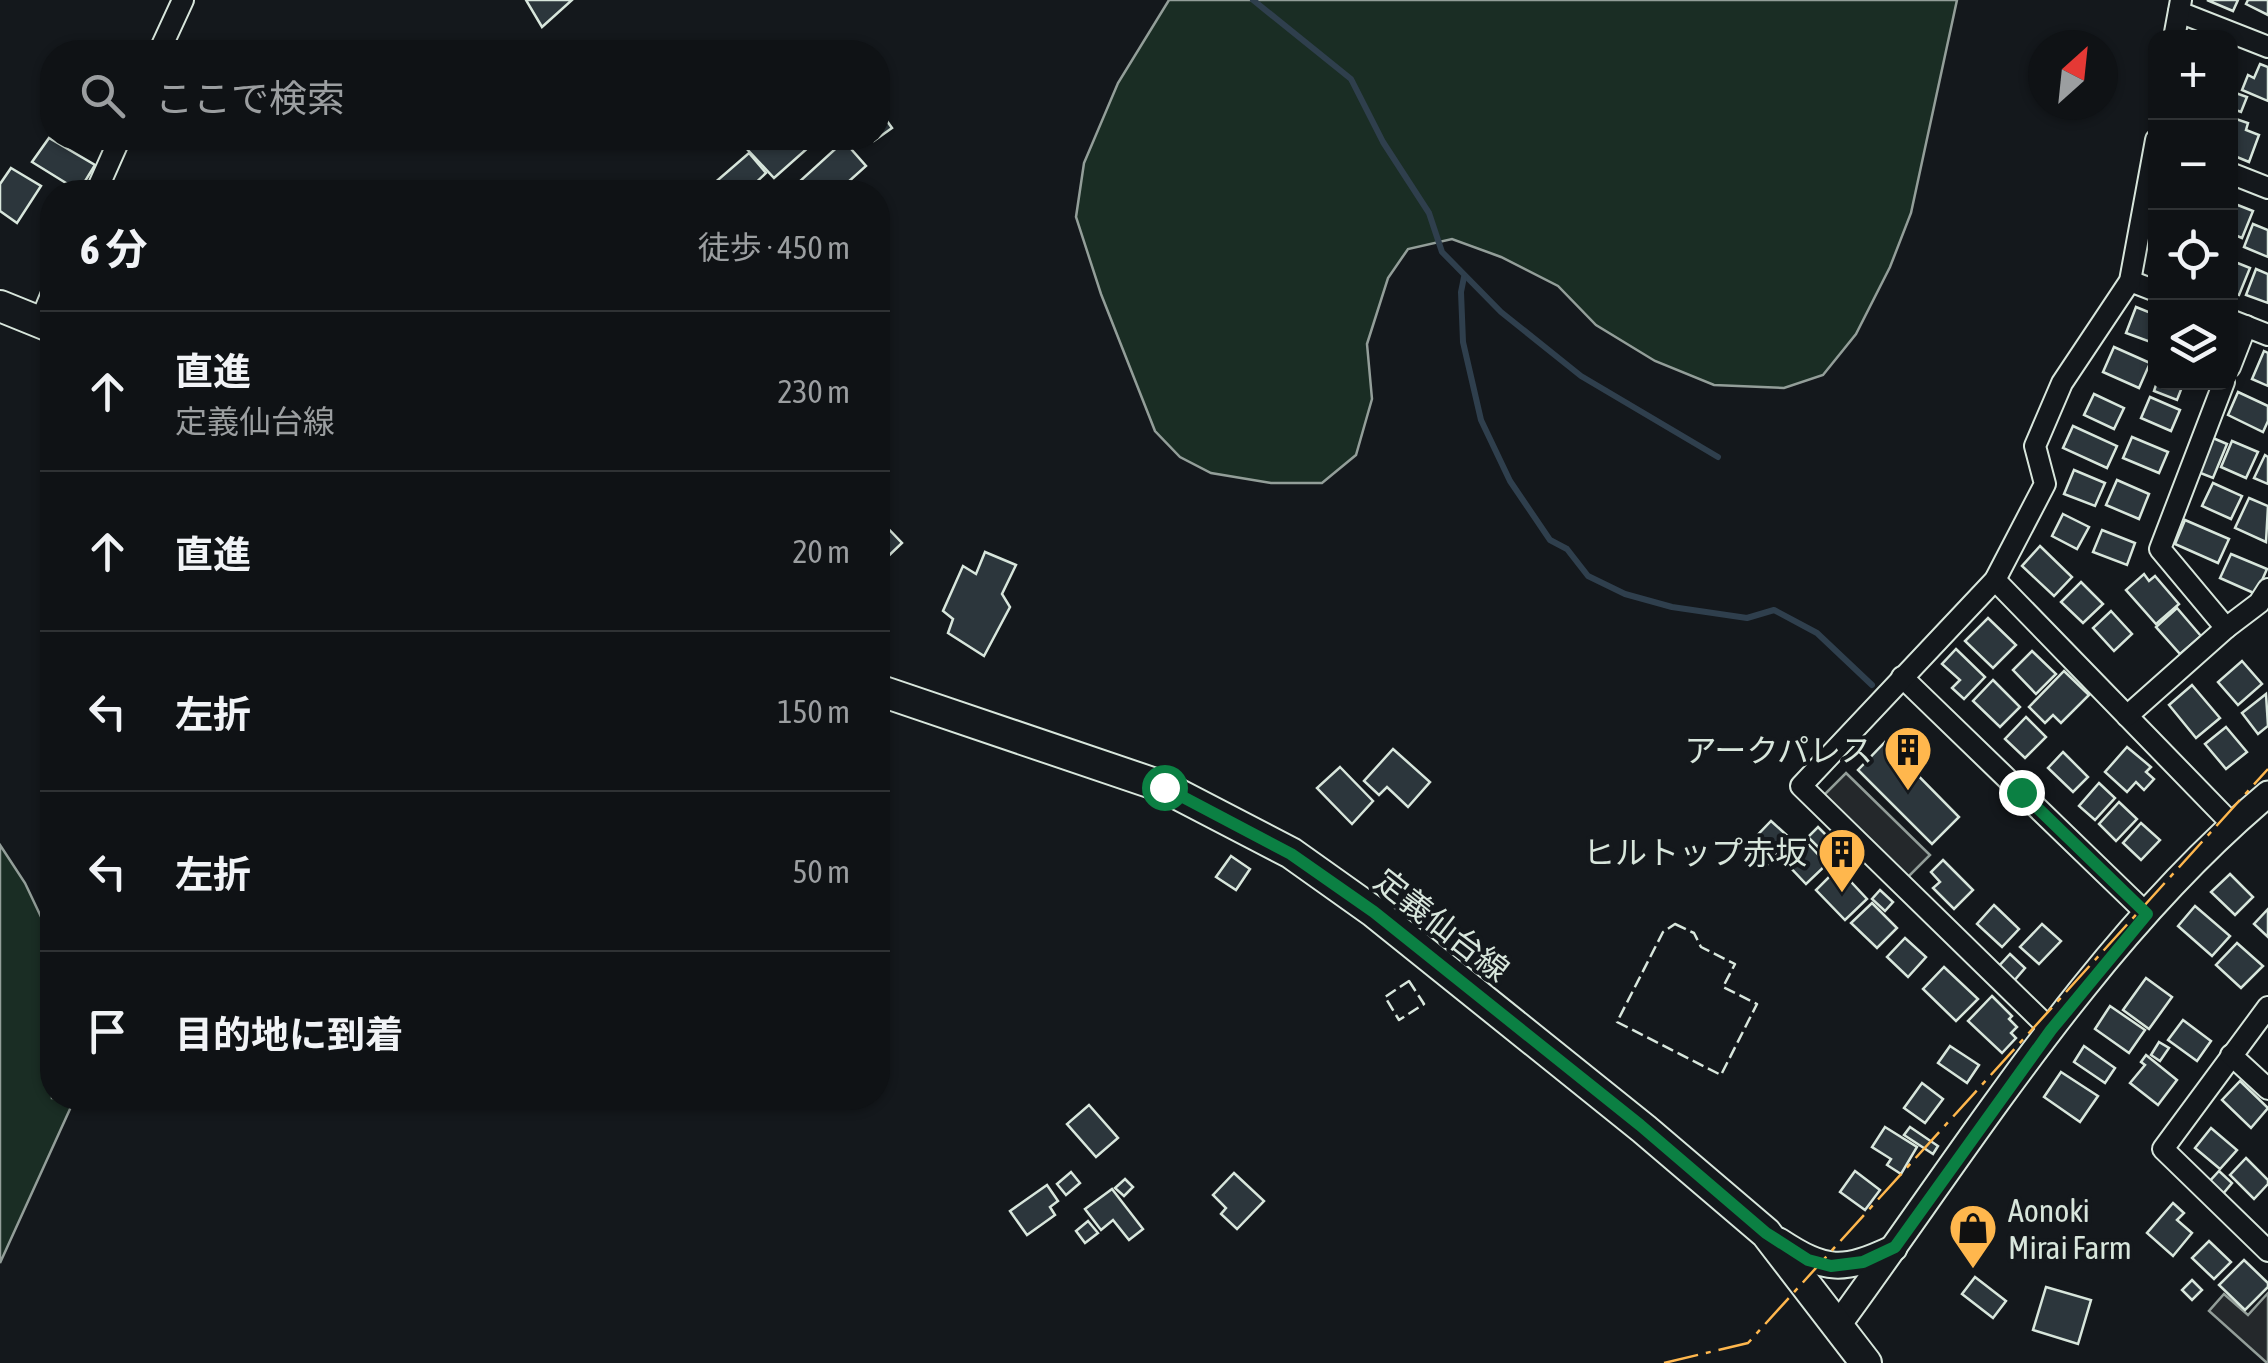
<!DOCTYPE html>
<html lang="ja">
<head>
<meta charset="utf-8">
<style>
	body { margin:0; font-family:"Asap Condensed","Noto Sans JP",sans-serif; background:#1d2022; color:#f1f3f6 }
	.controls { position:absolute; right:30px; top:30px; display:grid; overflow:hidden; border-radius:20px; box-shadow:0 2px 8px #0004 }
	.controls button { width:90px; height:90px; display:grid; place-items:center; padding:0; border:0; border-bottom:2px solid #2f3234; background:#0f1215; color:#f1f3f6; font:50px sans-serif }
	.compass { position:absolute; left:2028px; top:30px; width:90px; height:90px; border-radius:50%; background:#0f1215; box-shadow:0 2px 8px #0004; rotate:27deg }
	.stop { position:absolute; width:30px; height:30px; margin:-22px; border:8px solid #0b8043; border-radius:50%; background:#fff }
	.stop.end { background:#0b8043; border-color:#fff; box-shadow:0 2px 10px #0008 }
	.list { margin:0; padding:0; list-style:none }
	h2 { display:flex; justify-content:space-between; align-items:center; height:130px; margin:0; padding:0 40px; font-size:42px }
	h2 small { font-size:32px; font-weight:400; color:#9b9ea0 }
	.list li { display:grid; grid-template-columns:65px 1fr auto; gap:30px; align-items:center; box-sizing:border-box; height:160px; padding:0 40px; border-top:2px solid #2f3234 }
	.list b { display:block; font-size:38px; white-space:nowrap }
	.list p { margin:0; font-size:32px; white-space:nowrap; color:#9b9ea0 }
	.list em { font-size:32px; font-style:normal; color:#9b9ea0 }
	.icon { flex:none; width:55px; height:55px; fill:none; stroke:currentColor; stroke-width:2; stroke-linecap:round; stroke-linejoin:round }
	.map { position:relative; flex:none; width:2268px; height:1363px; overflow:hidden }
	.search { position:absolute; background:#0f1215; box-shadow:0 2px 8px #0004; left:40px; top:40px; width:850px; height:110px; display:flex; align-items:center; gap:25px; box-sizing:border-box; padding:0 35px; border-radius:40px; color:#9b9ea0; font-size:38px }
	.panel { position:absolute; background:#0f1215; box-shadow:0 2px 8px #0004; left:40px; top:180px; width:850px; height:930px; border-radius:40px }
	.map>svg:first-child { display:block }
	.green { fill:#1a2d24; stroke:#939e99; stroke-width:2.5 }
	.parking { fill:#24282b; stroke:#939e99; stroke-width:2.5 }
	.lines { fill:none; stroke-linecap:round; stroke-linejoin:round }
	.stream { stroke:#2f3f4d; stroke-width:6 }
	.building { fill:#2c363c; stroke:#d8e6dc; stroke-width:2.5 }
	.minor-casing { stroke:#d8e6dc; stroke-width:24 }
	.tertiary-casing { stroke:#d8e6dc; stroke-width:29 }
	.primary-casing { stroke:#d8e6dc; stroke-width:34 }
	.minor { stroke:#14181c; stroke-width:20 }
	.tertiary { stroke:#14181c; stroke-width:25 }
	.primary { stroke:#14181c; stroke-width:30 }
	.fence { stroke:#d8e6dc; stroke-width:2.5; stroke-dasharray:12 5; stroke-linecap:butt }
	.power { stroke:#ffb74d; stroke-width:2.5; stroke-dasharray:35 8 5 8; stroke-linecap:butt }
	.route { stroke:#0b8043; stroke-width:12 }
	.labels { text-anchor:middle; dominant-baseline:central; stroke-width:8; stroke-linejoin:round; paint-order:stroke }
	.poi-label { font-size:32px; fill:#d8e6dc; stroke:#14181c; text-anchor:end }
	.street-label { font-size:32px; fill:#d8e6dc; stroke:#14181c }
</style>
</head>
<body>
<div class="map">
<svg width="2268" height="1363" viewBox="0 0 2268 1363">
	<rect width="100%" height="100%" fill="#14181c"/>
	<g class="green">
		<polygon points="1169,0 1957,0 1911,213 1890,267 1856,334 1823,375 1784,388 1714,385 1655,361 1596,325 1558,286 1501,257 1452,239 1408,249 1388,278 1367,344 1372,399 1356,455 1322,483 1271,483 1211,473 1180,457 1155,431 1101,294 1076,217 1084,163 1118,83"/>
		<polygon points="0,845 25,883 52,940 52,1098 75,1098 0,1263"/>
	</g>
	<g class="parking">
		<polygon points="1846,773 1930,855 1905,880 1822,797"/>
		<polygon points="2268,1293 2268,1363 2267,1363 2209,1311 2224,1294 2248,1315"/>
	</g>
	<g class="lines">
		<g class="stream">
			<polyline points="1253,0 1351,79 1383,142 1429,213 1442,252 1501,312 1581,376 1718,457"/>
			<polyline points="1464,277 1461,292 1463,342 1481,420 1510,481 1550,540 1567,549 1588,576 1625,594 1672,607 1747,618 1774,610 1817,633 1872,685"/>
		</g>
	</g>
	<g class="building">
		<polygon points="526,0 572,0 542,27"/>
		<polygon points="2207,0 2238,0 2233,11"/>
		<polygon points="2248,0 2268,0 2268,15 2246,4"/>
		<polygon points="2260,64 2268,67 2268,101 2242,90 2248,75 2254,78"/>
		<polygon points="2230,91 2247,97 2241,112 2230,108"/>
		<polygon points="882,114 892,128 875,140 878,117"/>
		<polygon points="2230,117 2248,123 2246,130 2259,135 2249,162 2232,155 2234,149 2230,147"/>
		<polygon points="49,138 95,165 79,191 32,162"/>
		<polygon points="758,138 819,138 774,178 746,148"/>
		<polygon points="844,141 866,166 837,192 808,192 799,182"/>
		<polygon points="749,153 766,173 746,192 704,192"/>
		<polygon points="11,168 41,186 17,223 0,211 0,184"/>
		<polygon points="2230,202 2253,211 2242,238 2230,233"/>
		<polygon points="2253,224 2268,230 2268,257 2244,247"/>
		<polygon points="2230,260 2250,268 2239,295 2230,292"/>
		<polygon points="2256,269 2268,274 2268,303 2246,295"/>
		<polygon points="2136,307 2156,315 2156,344 2126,333"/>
		<polygon points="2114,347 2150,363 2139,388 2103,372"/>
		<polygon points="2264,351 2268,353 2268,386 2252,379"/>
		<polygon points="2157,382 2184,382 2177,400 2154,391"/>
		<polygon points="2238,392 2268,406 2268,421 2263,432 2228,415"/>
		<polygon points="2094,394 2124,408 2114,429 2084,415"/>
		<polygon points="2150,397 2180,410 2171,431 2141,418"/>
		<polygon points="2073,426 2117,446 2107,468 2063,448"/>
		<polygon points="2132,437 2168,452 2159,473 2123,458"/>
		<polygon points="2213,438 2227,444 2213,478 2198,472"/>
		<polygon points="2232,441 2258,452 2246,478 2221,467"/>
		<polygon points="2265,455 2268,457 2268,484 2254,478"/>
		<polygon points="2074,470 2105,483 2095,506 2064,494"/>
		<polygon points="2117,480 2149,494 2139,519 2106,505"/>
		<polygon points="2213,483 2242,496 2231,519 2202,506"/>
		<polygon points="2249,498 2268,506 2266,542 2235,528"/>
		<polygon points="2063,514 2089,527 2077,549 2052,536"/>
		<polygon points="878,518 902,543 878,566"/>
		<polygon points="2185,520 2229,539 2218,563 2175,544"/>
		<polygon points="2102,530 2135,543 2127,565 2093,552"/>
		<polygon points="2040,546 2072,577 2054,596 2022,566"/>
		<polygon points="985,552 1016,565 1002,594 1010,607 984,656 948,633 953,619 943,611 963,566 976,574"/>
		<polygon points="2231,554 2267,569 2256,594 2220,578"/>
		<polygon points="2144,574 2149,581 2155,576 2179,604 2156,624 2126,590"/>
		<polygon points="2081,582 2103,604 2083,623 2061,602"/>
		<polygon points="2177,608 2201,636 2180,654 2156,627"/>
		<polygon points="2111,611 2132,634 2114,651 2093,628"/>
		<polygon points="1988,618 2016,645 1993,668 1965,641"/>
		<polygon points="1956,649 1985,677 1964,699 1952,688 1960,680 1942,664"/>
		<polygon points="2032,651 2056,674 2036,694 2013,670"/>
		<polygon points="2242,661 2262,684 2238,705 2218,682"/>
		<polygon points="2064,671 2089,695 2061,723 2053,715 2045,723 2029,707"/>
		<polygon points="1993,680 2020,707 2000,727 1973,701"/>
		<polygon points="2192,685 2220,718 2196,738 2169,705"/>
		<polygon points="2266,694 2268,726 2258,734 2242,713"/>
		<polygon points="2026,717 2046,737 2025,758 2005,739"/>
		<polygon points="2226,727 2247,752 2226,769 2205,744"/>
		<polygon points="1885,742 1959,817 1932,844 1858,770"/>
		<polygon points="2127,747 2151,767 2146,772 2154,779 2144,790 2136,782 2127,792 2105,772"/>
		<polygon points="1393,749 1430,782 1408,807 1387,787 1379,795 1364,781"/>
		<polygon points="2063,752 2088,777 2073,792 2048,768"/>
		<polygon points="1340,767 1373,801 1352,824 1317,788"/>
		<polygon points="2099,783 2115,798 2095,820 2079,806"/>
		<polygon points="2119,802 2137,819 2116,841 2099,824"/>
		<polygon points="1771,821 1791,839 1766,866 1746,847"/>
		<polygon points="2141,823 2160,840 2141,860 2123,843"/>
		<polygon points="1818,827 1830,839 1820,849 1808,837"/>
		<polygon points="1809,845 1827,864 1806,884 1788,865"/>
		<polygon points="1231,856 1250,869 1236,890 1216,877"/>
		<polygon points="1943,860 1973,890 1954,909 1933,888 1940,882 1931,872"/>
		<polygon points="1838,868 1867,899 1845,920 1816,890"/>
		<polygon points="2230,874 2253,897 2235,915 2211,892"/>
		<polygon points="1880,890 1893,902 1885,911 1872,899"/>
		<polygon points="1872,903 1897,928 1877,948 1851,923"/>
		<polygon points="1994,905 2019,929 2002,947 1977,924"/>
		<polygon points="2195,906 2230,936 2212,956 2178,926"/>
		<polygon points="2268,909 2268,937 2254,924"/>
		<polygon points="2042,924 2061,941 2039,964 2020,947"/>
		<polygon points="1905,938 1926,957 1908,977 1887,957"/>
		<polygon points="2237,943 2263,966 2241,988 2216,965"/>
		<polygon points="2010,954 2025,968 2013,982 1998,967"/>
		<polygon points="1944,967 1978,999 1956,1021 1923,989"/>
		<polygon points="2146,978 2172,997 2149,1029 2123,1010"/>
		<polygon points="1992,996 2012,1016 2009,1019 2017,1027 2011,1033 2016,1038 2002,1053 1968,1021"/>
		<polygon points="2110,1006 2145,1030 2129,1053 2095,1029"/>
		<polygon points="2183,1020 2211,1041 2197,1061 2168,1040"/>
		<polygon points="2159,1042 2169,1048 2160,1061 2151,1055"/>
		<polygon points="1950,1046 1979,1065 1967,1083 1938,1063"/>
		<polygon points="2084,1046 2115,1068 2105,1083 2074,1062"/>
		<polygon points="2146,1055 2177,1080 2158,1105 2130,1083 2145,1065 2141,1062"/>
		<polygon points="2061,1072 2098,1096 2080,1122 2044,1097"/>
		<polygon points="2240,1081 2268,1108 2251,1128 2222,1100"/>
		<polygon points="1922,1083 1943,1099 1925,1123 1904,1108"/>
		<polygon points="1089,1105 1118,1138 1096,1157 1067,1124"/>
		<polygon points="1885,1127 1917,1147 1901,1174 1887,1165 1891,1159 1872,1147"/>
		<polygon points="1910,1127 1938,1146 1933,1154 1904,1135"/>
		<polygon points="2211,1128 2237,1150 2220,1169 2195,1148"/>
		<polygon points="2246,1158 2268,1180 2268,1184 2254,1199 2230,1175"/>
		<polygon points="1855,1171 1880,1190 1865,1210 1840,1192"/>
		<polygon points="2219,1171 2232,1183 2222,1195 2208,1183"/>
		<polygon points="1071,1172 1080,1183 1066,1195 1057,1184"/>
		<polygon points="1234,1173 1264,1201 1237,1229 1221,1214 1226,1208 1213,1195"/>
		<polygon points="1125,1179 1133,1187 1124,1196 1115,1188"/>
		<polygon points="1047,1185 1058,1201 1050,1207 1055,1215 1027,1235 1010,1211"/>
		<polygon points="1112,1189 1143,1229 1129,1240 1113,1220 1101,1230 1085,1209"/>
		<polygon points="2173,1203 2184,1213 2177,1220 2192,1233 2173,1256 2147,1233"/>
		<polygon points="1088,1221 1098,1233 1085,1243 1076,1231"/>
		<polygon points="2209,1241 2231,1262 2214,1279 2192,1258"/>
		<polygon points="2244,1260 2268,1283 2268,1287 2245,1310 2219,1285"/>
		<polygon points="1975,1277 2006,1301 1993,1318 1962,1294"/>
		<polygon points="2192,1280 2202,1290 2192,1300 2182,1290"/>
		<polygon points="2046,1287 2091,1300 2078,1344 2033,1330"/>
	</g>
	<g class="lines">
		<g class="minor-casing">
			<g id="minor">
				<polyline points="2179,12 2268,47"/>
				<polyline points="2174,38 2181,0"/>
				<polyline points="159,52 183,0"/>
				<polyline points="2230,173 2268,188"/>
				<polyline points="96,192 120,138"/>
				<polyline points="2130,281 2156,291"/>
				<polyline points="2230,320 2268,335"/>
				<polyline points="40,322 52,293"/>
				<polyline points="2230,367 2246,326"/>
				<polyline points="2224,382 2160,549 2226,628"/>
				<polyline points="1995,580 2232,824"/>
				<polyline points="1902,677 2147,914"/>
				<polyline points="2127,716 2226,628 2259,603 2268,589"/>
				<polyline points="2268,1007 2163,1149 2268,1251"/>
				<polyline points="2051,1030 1801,786 1995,580 2045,484 2035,446 2062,383 2130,281 2156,140"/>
				<polyline points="2231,1055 2268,1089"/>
			</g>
		</g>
		<g class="tertiary-casing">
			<g id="tertiary">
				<path d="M1779,1241c47,31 64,31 115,7"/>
				<path d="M1838,1325c131,-179 259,-388 430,-531"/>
			</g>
		</g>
		<g class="primary-casing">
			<g id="primary">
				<polyline points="0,306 52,327"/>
				<polyline points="878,690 1164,787 1291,853 1374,912 1644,1129 1766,1233 1866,1363"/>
			</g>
		</g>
		<use href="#minor" class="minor"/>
		<use href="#tertiary" class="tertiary"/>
		<use href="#primary" class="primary"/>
		<g class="fence">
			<polygon points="1675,924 1694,933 1701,947 1735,964 1723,987 1757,1004 1721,1075 1617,1022 1663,932"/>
			<polygon points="1409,981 1424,1004 1399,1020 1385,997"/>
		</g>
		<polyline class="power" points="1664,1363 1748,1343 2268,769"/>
	</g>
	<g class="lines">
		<polyline class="route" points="1164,787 1291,854 1374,912 1640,1125 1766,1233 1808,1260 1831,1266 1863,1262 1895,1247 2051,1030 2147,914 2021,792"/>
	</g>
	<defs>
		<g id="building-pin" transform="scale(2.5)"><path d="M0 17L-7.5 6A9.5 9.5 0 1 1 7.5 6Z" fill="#ffb74d" stroke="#14181c"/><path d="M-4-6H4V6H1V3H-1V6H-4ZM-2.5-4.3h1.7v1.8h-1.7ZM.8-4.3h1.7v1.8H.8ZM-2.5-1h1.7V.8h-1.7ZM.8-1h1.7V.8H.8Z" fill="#111"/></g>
		<g id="shop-pin" transform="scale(2.5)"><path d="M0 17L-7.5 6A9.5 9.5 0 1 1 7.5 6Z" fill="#ffb74d" stroke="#14181c"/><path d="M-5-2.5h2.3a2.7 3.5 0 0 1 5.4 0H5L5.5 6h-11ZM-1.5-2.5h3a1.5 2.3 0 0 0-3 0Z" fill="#111"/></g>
	</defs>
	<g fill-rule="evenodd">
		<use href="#building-pin" x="1908" y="750"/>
		<use href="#building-pin" x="1842" y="852"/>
		<use href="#shop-pin" x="1973" y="1228"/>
	</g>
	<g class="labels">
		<g class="poi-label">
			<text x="1873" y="750">アークパレス</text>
			<text x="1807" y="852">ヒルトップ赤坂</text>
			<text x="2008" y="1210" text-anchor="start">Aonoki<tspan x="2008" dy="37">Mirai Farm</tspan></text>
		</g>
		<g class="street-label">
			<text transform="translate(1442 925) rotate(38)">定義仙台線</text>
		</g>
	</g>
</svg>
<div class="controls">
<button>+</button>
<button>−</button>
<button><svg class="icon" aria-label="locate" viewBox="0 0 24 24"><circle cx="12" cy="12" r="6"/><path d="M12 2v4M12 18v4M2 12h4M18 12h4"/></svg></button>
<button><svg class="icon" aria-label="layers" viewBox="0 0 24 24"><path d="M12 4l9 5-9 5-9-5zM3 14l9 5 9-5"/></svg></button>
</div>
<svg class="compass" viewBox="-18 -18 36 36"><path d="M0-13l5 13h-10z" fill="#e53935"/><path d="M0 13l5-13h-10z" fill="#9b9ea0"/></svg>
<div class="stop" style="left:1164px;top:787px"></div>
<div class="stop end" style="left:2021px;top:792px"></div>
<div class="search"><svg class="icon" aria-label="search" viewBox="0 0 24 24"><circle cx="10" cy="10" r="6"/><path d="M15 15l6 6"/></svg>ここで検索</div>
<section class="panel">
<h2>6 分<small>徒歩 · 450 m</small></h2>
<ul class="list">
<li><svg class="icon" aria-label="ahead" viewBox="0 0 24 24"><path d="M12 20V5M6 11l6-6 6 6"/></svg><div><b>直進</b><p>定義仙台線</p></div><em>230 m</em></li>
<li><svg class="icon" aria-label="ahead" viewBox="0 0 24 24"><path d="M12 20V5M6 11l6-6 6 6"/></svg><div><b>直進</b></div><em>20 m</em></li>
<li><svg class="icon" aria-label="left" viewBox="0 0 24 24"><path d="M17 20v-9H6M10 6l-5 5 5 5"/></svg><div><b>左折</b></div><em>150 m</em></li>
<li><svg class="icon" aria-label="left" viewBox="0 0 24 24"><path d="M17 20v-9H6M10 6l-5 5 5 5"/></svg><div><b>左折</b></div><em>50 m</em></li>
<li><svg class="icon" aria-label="arrive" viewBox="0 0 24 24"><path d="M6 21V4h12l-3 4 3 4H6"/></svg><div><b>目的地に到着</b></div></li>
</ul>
</section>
</div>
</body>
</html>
